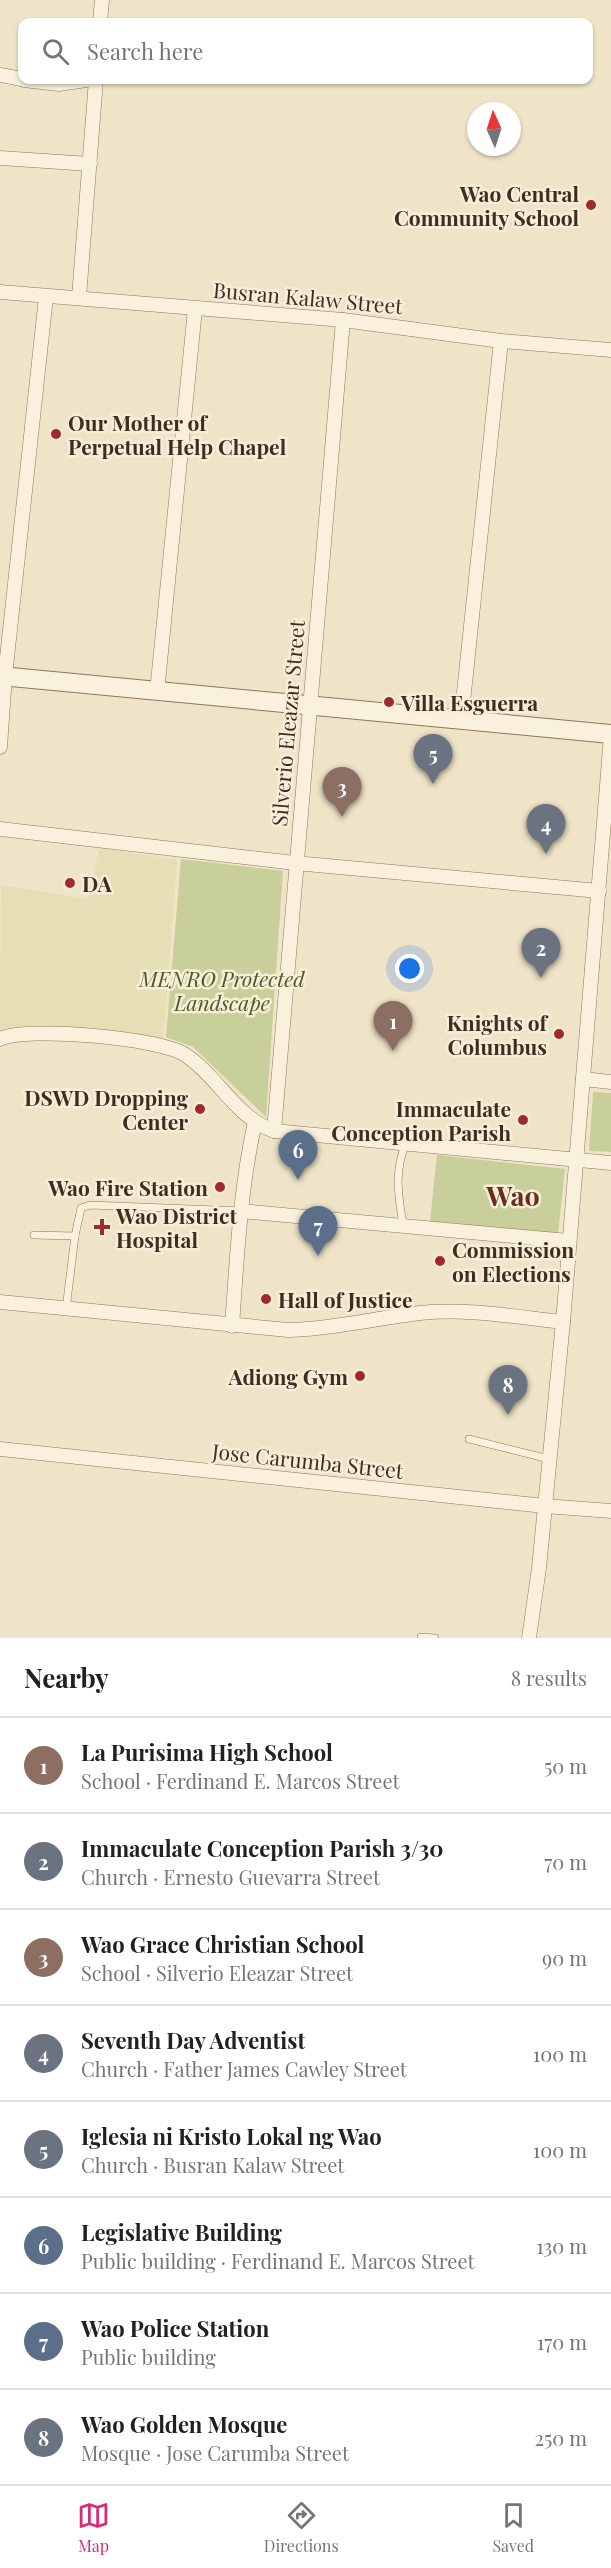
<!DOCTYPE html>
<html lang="en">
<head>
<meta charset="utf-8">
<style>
	body { margin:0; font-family:"Playfair Display",serif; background:#f6f6f6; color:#202124 }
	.compass { position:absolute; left:467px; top:102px; width:54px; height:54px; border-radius:50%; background:#fff; box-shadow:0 2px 4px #0004; rotate:357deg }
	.you { position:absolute; left:410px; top:969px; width:21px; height:21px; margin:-15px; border:4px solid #fff; border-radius:50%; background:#1a73e8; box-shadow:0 0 0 9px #1a73e833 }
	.badge { display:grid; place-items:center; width:39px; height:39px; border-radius:50%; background:#db2777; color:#fff; font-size:20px; font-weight:700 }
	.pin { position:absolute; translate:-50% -50px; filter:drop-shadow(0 2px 3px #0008) }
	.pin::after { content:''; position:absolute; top:32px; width:21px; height:18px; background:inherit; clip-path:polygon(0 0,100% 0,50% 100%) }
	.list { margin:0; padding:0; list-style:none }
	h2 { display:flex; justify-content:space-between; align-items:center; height:78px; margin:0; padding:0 24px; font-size:26px }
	h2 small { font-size:20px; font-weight:400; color:#757577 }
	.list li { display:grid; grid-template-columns:39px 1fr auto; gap:18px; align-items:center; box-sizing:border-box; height:96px; padding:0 24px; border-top:2px solid #e0e0e0 }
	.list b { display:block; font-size:22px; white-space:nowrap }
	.list p { margin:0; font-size:20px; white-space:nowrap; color:#757577 }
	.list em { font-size:20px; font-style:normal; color:#757577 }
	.icon { flex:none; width:33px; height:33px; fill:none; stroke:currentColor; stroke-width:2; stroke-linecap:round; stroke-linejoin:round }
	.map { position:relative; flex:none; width:611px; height:1638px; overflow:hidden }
	.search { position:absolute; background:#fff; box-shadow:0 2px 4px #0004; left:18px; right:18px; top:18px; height:66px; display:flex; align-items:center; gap:15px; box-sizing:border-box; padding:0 21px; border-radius:12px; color:#757577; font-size:22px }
	.sheet { height:846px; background:#fff }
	nav { display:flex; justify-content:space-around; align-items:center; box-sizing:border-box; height:84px; border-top:2px solid #e0e0e0; background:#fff; font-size:16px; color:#757577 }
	nav a { display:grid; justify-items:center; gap:3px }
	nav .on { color:#db2777 }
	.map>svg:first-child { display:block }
	.farmland { fill:#e6deb5 }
	.green { fill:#c9cf9b }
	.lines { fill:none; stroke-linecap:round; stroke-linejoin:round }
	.service-casing { stroke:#8d765c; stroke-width:8 }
	.minor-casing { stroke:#8d765c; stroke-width:15 }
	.tertiary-casing { stroke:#8d765c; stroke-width:20 }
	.service { stroke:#faf1dc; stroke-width:7 }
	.minor { stroke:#faf1dc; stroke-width:14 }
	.tertiary { stroke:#faf1dc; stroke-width:18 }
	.poi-dot { fill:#9e2a2b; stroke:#f7eed8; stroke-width:2 }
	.labels { text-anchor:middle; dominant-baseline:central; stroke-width:5; stroke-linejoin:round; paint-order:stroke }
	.poi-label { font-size:21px; font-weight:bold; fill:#3d2e20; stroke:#f7eed8; text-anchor:end }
	.street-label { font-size:21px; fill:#3d2e20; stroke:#f7eed8 }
	.park-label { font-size:21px; font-style:italic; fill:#4d5a26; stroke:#f7eed8 }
	.district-label { font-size:27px; font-weight:bold; fill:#6b2e1e; stroke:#f7eed8 }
</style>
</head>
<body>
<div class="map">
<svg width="611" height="1638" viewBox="0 0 611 1638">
	<rect width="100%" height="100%" fill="#f0e4c8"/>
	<polygon class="farmland" points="99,848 177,860 163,1040 25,1026 7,1028 0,1032 1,885 89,899"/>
	<g class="green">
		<polygon points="181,859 283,871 266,1117 193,1047 166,1037"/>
		<polygon points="593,1092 611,1093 611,1152 589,1151"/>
		<polygon points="437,1155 565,1169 558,1234 430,1221"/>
	</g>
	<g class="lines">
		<g class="service-casing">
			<g id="service">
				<path d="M403,1225c-5,-32 -9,-52 3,-83"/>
				<polyline points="34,1235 75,1236"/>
				<polyline points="66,1309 75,1236 81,1208 90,1205 241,1211"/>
				<polyline points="469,1439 549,1459"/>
				<polyline points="421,1637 435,1638"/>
			</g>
		</g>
		<g class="minor-casing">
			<g id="minor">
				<polyline points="100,22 102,0"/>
				<polyline points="0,75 22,79"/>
				<polyline points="24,80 59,84 86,80"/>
				<polyline points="0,158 90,164"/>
				<polyline points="0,292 343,320 501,341 611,350"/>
				<polyline points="79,297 96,80"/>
				<polyline points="157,692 195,309"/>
				<polyline points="461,721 501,341"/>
				<polyline points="0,747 5,676 46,297"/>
				<polyline points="0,829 295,863 599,891"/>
				<path d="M0,1039c27,-13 158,-1 184,15 33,21 52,64 90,77l337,32"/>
				<polyline points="583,1079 611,1082"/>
				<polyline points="274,1131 343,320"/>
				<polyline points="241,1211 568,1241"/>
				<path d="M0,1302l288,28c45,-1 88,-12 132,-17 48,-5 96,4 143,9"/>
				<path d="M232,1326c5,-68 8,-137 23,-204"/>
				<polyline points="0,1449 545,1506 611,1511"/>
				<polyline points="529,1638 539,1568 563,1322 611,736"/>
			</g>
		</g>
		<g class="tertiary-casing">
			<polyline id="tertiary" points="0,676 611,734"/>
		</g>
		<use href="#service" class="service"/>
		<use href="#minor" class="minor"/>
		<use href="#tertiary" class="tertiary"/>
	</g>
	<g class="poi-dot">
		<circle cx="591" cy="205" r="6"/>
		<circle cx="56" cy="434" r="6"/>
		<circle cx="389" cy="702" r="6"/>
		<circle cx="70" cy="883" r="6"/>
		<circle cx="559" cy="1034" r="6"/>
		<circle cx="200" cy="1109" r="6"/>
		<circle cx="523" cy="1120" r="6"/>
		<circle cx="220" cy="1187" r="6"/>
		<path d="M99 1218h6v6h6v6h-6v6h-6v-6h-6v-6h6z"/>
		<circle cx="440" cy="1261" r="6"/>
		<circle cx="266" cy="1299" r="6"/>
		<circle cx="360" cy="1376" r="6"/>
	</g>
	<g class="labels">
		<g class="poi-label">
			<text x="579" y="193">Wao Central<tspan x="579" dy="24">Community School</tspan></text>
			<text x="68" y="422" text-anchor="start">Our Mother of<tspan x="68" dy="24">Perpetual Help Chapel</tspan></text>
			<text x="401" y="702" text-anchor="start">Villa Esguerra</text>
			<text x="82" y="883" text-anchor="start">DA</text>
			<text x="547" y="1022">Knights of<tspan x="547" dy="24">Columbus</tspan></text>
			<text x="188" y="1097">DSWD Dropping<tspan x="188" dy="24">Center</tspan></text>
			<text x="511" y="1108">Immaculate<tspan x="511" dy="24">Conception Parish</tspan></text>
			<text x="208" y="1187">Wao Fire Station</text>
			<text x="116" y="1215" text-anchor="start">Wao District<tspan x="116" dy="24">Hospital</tspan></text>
			<text x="452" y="1249" text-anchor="start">Commission<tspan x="452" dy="24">on Elections</tspan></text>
			<text x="278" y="1299" text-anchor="start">Hall of Justice</text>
			<text x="348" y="1376">Adiong Gym</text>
		</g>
		<g class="street-label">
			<text transform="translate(308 297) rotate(5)">Busran Kalaw Street</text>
			<text transform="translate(287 723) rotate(-85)">Silverio Eleazar Street</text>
			<text transform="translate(308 1460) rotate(6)">Jose Carumba Street</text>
		</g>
		<g class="park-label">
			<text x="222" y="978">MENRO Protected<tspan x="222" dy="24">Landscape</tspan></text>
		</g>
		<g class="district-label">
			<text x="513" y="1195">Wao</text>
		</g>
	</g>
</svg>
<svg class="compass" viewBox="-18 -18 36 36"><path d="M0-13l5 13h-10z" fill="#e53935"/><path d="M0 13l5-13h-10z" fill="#757577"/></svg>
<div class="you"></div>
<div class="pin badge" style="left:393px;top:1051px;background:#8d6e63">1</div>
<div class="pin badge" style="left:541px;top:978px;background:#6b7280">2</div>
<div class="pin badge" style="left:342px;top:817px;background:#8d6e63">3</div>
<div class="pin badge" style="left:546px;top:854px;background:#6b7280">4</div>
<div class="pin badge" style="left:433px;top:784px;background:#6b7280">5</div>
<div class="pin badge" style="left:298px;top:1180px;background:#5c6f8a">6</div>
<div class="pin badge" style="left:318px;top:1256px;background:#5c6f8a">7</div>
<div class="pin badge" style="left:508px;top:1415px;background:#6b7280">8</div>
<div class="search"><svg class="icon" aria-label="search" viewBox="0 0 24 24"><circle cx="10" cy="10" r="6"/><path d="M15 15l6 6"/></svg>Search here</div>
</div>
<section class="sheet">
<h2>Nearby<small>8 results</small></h2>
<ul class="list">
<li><span class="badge" style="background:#8d6e63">1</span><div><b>La Purisima High School</b><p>School · Ferdinand E. Marcos Street</p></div><em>50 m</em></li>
<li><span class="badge" style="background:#6b7280">2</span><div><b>Immaculate Conception Parish 3/30</b><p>Church · Ernesto Guevarra Street</p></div><em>70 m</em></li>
<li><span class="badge" style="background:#8d6e63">3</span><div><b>Wao Grace Christian School</b><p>School · Silverio Eleazar Street</p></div><em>90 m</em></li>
<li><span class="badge" style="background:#6b7280">4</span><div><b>Seventh Day Adventist</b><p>Church · Father James Cawley Street</p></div><em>100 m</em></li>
<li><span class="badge" style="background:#6b7280">5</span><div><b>Iglesia ni Kristo Lokal ng Wao</b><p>Church · Busran Kalaw Street</p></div><em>100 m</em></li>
<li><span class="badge" style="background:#5c6f8a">6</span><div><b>Legislative Building</b><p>Public building · Ferdinand E. Marcos Street</p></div><em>130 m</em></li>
<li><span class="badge" style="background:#5c6f8a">7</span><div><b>Wao Police Station</b><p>Public building</p></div><em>170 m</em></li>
<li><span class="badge" style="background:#6b7280">8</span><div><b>Wao Golden Mosque</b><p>Mosque · Jose Carumba Street</p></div><em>250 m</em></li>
</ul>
</section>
<nav>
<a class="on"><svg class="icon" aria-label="map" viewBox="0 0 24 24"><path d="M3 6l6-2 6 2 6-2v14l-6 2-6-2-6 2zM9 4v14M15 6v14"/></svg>Map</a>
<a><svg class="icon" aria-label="directions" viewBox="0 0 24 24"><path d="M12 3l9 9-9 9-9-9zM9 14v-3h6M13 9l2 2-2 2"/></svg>Directions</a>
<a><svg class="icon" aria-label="saved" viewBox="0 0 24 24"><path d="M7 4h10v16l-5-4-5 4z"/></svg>Saved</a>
</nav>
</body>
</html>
